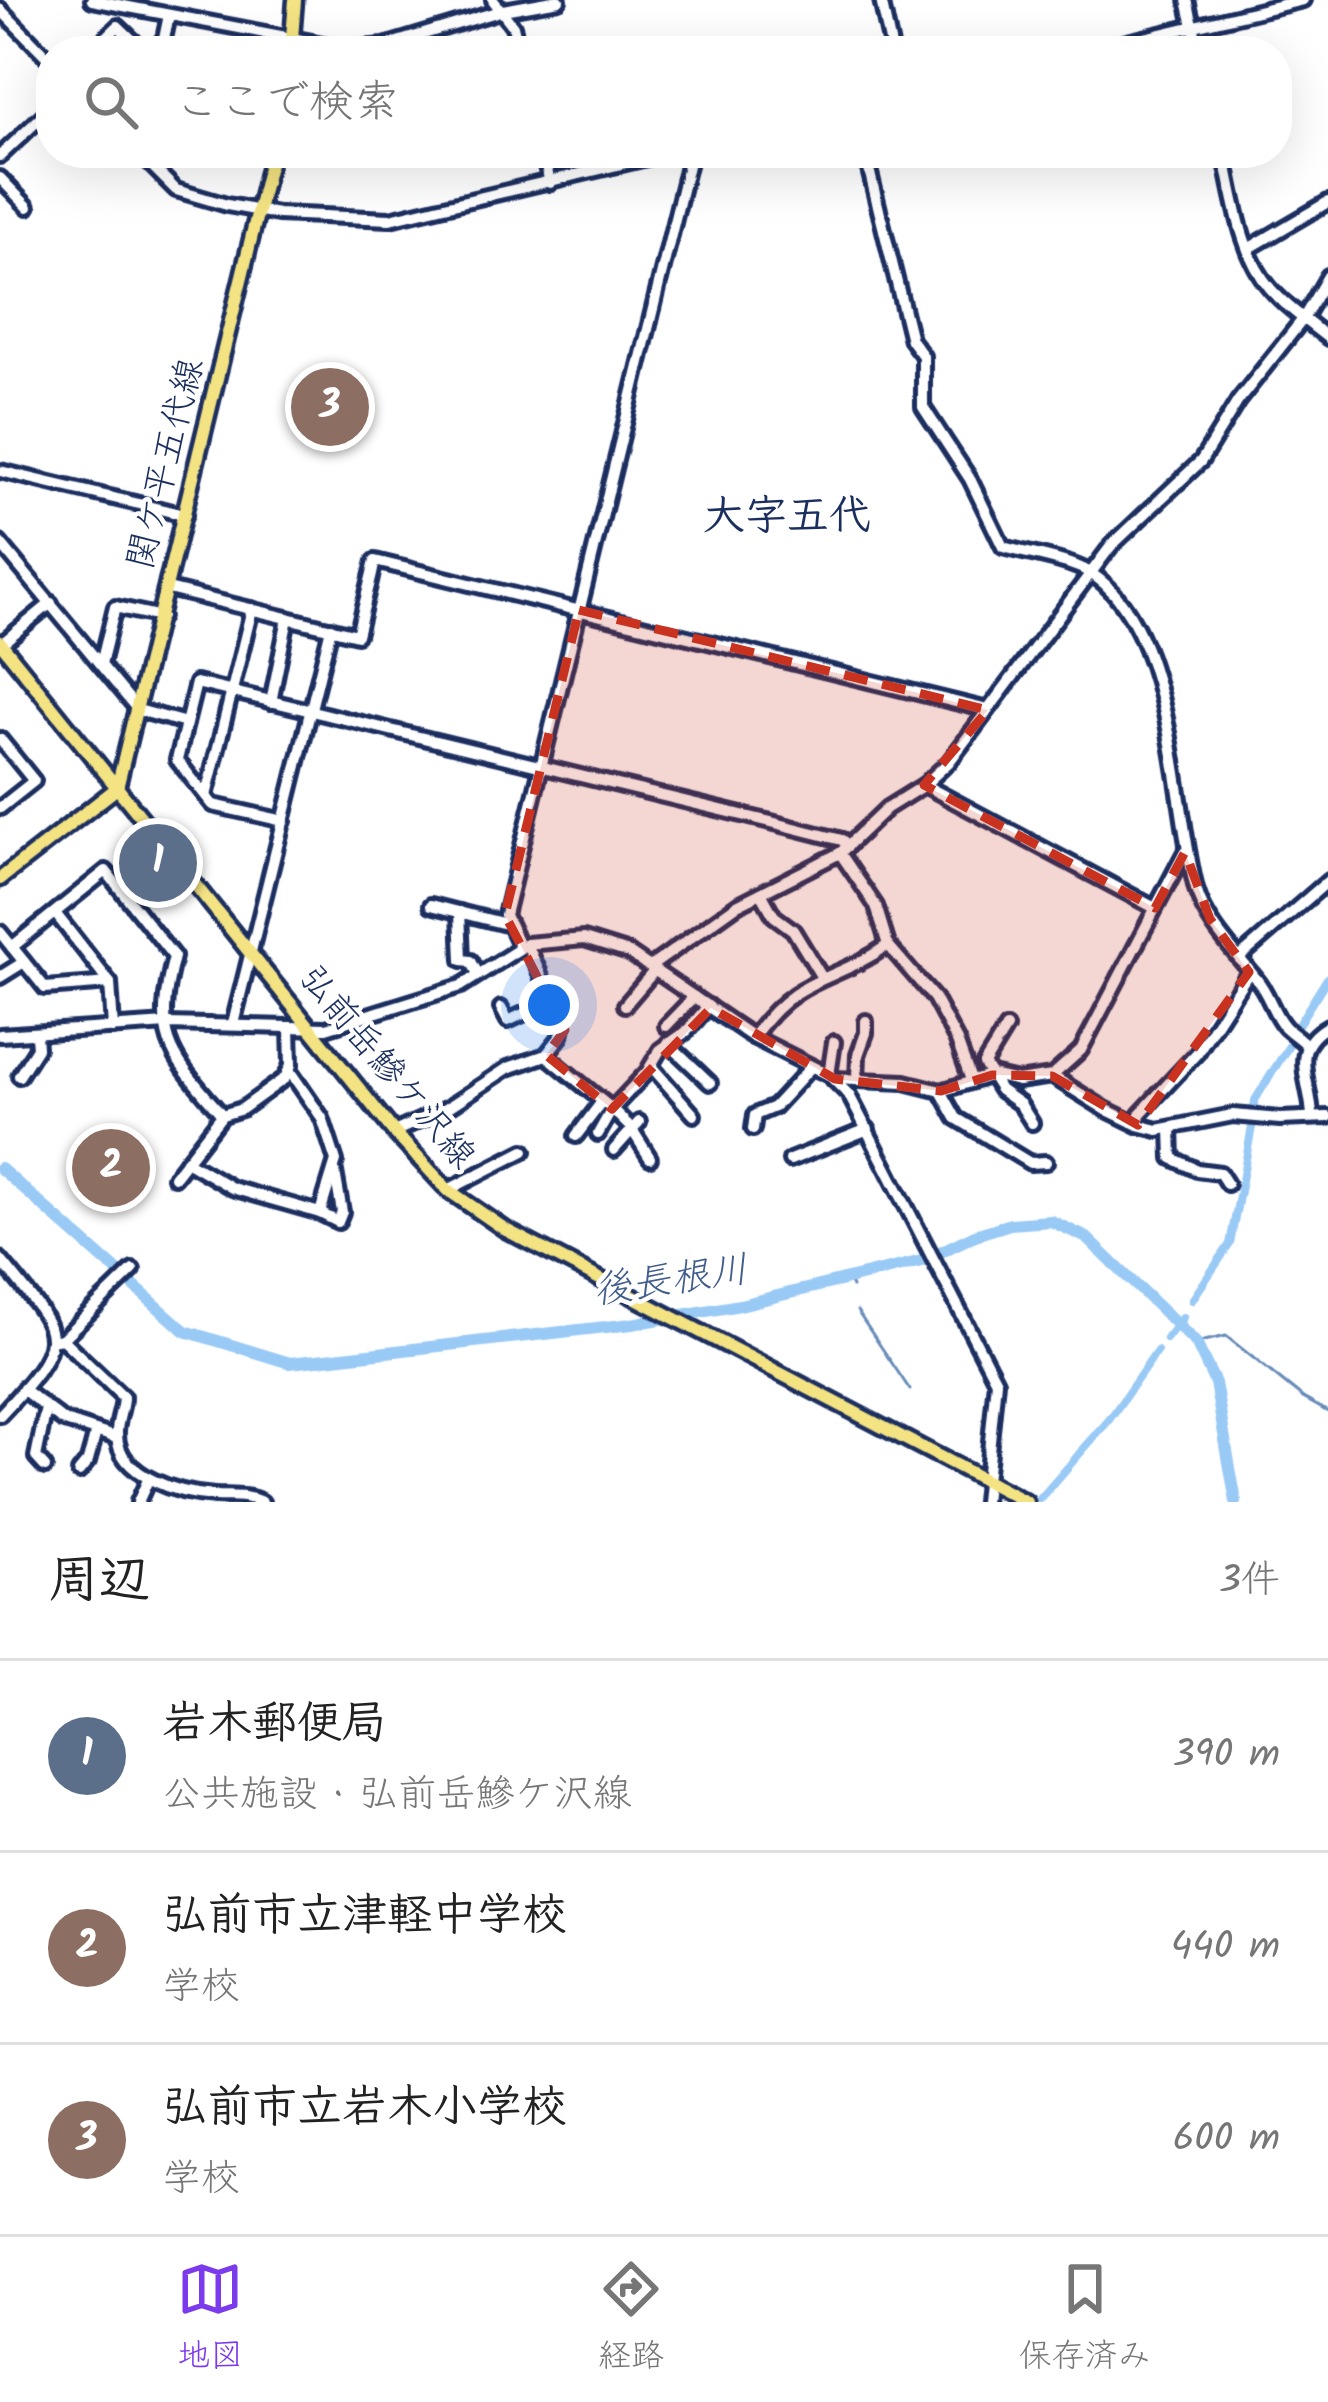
<!DOCTYPE html>
<html lang="ja">
<head>
<meta charset="utf-8">
<style>
	body { margin:0; font-family:Kalam,"Klee One",sans-serif; background:#f2f2f2; color:#222 }
	.you { position:absolute; left:549px; top:1005px; width:42px; height:42px; margin:-30px; border:9px solid #fff; border-radius:50%; background:#1a73e8; box-shadow:0 0 0 18px #1a73e833 }
	.badge { display:grid; place-items:center; width:78px; height:78px; border-radius:50%; background:#7c3aed; color:#fff; font-size:39px; font-weight:700 }
	.pin { position:absolute; translate:-50% -50%; border:6px solid #fff; box-shadow:0 3px 12px #0006 }
	.list { margin:0; padding:0; list-style:none }
	h2 { display:flex; justify-content:space-between; align-items:center; height:156px; margin:0; padding:0 48px; font-size:51px }
	h2 small { font-size:39px; font-weight:400; color:#767676 }
	.list li { display:grid; grid-template-columns:78px 1fr auto; gap:36px; align-items:center; box-sizing:border-box; height:192px; padding:0 48px; border-top:3px solid #e0e0e0 }
	.list b { display:block; font-size:45px; white-space:nowrap }
	.list p { margin:0; font-size:39px; white-space:nowrap; color:#767676 }
	.list em { font-size:39px; font-style:normal; color:#767676 }
	.icon { flex:none; width:66px; height:66px; fill:none; stroke:currentColor; stroke-width:2; stroke-linecap:round; stroke-linejoin:round }
	.map { position:relative; flex:none; width:1328px; height:1502px; overflow:hidden }
	.search { position:absolute; background:#fff; box-shadow:0 12px 48px #0002; left:36px; right:36px; top:36px; height:132px; display:flex; align-items:center; gap:30px; box-sizing:border-box; padding:0 42px; border-radius:48px; color:#767676; font-size:45px }
	.sheet { height:732px; background:#fff }
	nav { display:flex; justify-content:space-around; align-items:center; box-sizing:border-box; height:168px; border-top:3px solid #e0e0e0; background:#fff; font-size:33px; color:#767676 }
	nav a { display:grid; justify-items:center; gap:6px }
	nav .on { color:#7c3aed }
	.map>svg:first-child { display:block }
	.lines { fill:none; stroke-linecap:round; stroke-linejoin:round }
	.stream { stroke:#678bb9; stroke-width:3 }
	.canal { stroke:#99c9f5; stroke-width:8 }
	.river { stroke:#99c9f5; stroke-width:12 }
	.minor-casing { stroke:#1b2f5e; stroke-width:20 }
	.major-casing { stroke:#1b2f5e; stroke-width:21 }
	.minor { stroke:#fff; stroke-width:10 }
	.major { stroke:#f4e382; stroke-width:12 }
	.marked { fill:#c8321e; fill-opacity:0.2; stroke:#c8321e; stroke-width:9; stroke-dasharray:24 15; stroke-linejoin:round }
	.labels { text-anchor:middle; dominant-baseline:central; stroke-width:9; stroke-linejoin:round; paint-order:stroke }
	.street-label { font-size:36px; fill:#1b2f5e; stroke:#fff }
	.water-label { font-size:39px; font-style:italic; fill:#415d8b; stroke:#fff }
	.quarter-label { font-size:42px; font-weight:bold; fill:#1b2f5e; stroke:#fff }
</style>
</head>
<body>
<div class="map">
<svg width="1328" height="1502" viewBox="0 0 1328 1502">
	<rect width="100%" height="100%" fill="#fff"/>
	<filter id="ink" filterUnits="userSpaceOnUse"><feTurbulence type="fractalNoise" baseFrequency=".00833" numOctaves="2"/><feDisplacementMap in="SourceGraphic" scale="24" xChannelSelector="R" yChannelSelector="G"/><feConvolveMatrix kernelMatrix="1 2 1 2 8 2 1 2 1" color-interpolation-filters="sRGB"/></filter>
	<g filter="url(#ink)">
		<g class="lines">
			<g class="stream">
				<polyline points="849,1281 852,1287"/>
				<polyline points="857,1311 910,1390"/>
				<polyline points="1196,1343 1226,1336 1303,1398 1328,1412"/>
			</g>
			<g class="canal">
				<polyline points="1296,1028 1328,977"/>
				<polyline points="1254,1111 1255,1100 1295,1036"/>
				<polyline points="1192,1300 1230,1244 1252,1127"/>
				<polyline points="1166,1339 1183,1317"/>
				<polyline points="1040,1499 1109,1420 1157,1351"/>
			</g>
			<polyline class="river" points="0,1168 185,1331 290,1363 632,1324 740,1305 922,1261 975,1235 1010,1224 1051,1221 1087,1238 1196,1343 1215,1383 1236,1502"/>
			<g class="minor-casing">
				<g id="minor">
					<polyline points="92,0 349,49 384,46 503,10 559,0"/>
					<polyline points="493,0 513,26 519,51"/>
					<polyline points="881,0 892,51"/>
					<polyline points="1187,0 1199,51"/>
					<polyline points="0,9 51,61"/>
					<polyline points="92,51 118,26 144,51"/>
					<polyline points="151,51 164,39 169,15"/>
					<polyline points="1090,51 1303,0"/>
					<polyline points="139,153 176,190 227,205 278,214 390,219 668,153"/>
					<polyline points="172,153 175,156 179,153"/>
					<polyline points="543,153 550,183"/>
					<path d="M865,153l46,187 12,16v51l47,72 33,68c25,7 56,11 80,22 91,45 90,234 113,320 10,35 39,63 61,91 12,14 16,34 28,47 7,7 15,11 21,18"/>
					<path d="M1224,153c10,44 16,100 46,135 16,19 38,34 58,50"/>
					<polyline points="0,156 51,108"/>
					<polyline points="0,178 28,207"/>
					<polyline points="1248,249 1328,202"/>
					<polyline points="0,471 185,515"/>
					<polyline points="0,543 138,710 186,723"/>
					<polyline points="168,589 357,635 375,561 988,710"/>
					<polyline points="0,645 51,603"/>
					<polyline points="101,664 115,607 161,617"/>
					<polyline points="271,702 288,618"/>
					<polyline points="0,739 34,781 0,808"/>
					<polyline points="924,785 1155,908"/>
					<polyline points="206,796 252,609"/>
					<polyline points="284,821 213,805 177,760 196,683 771,822 842,840 848,846"/>
					<polyline points="840,853 876,906 888,945 934,998 957,1041 971,1080"/>
					<polyline points="761,893 774,916 793,930 821,976"/>
					<polyline points="431,905 506,924"/>
					<polyline points="460,912 462,960 471,961 478,974"/>
					<polyline points="55,913 110,983 113,1028"/>
					<polyline points="0,932 45,988 110,983"/>
					<path d="M12,947l94,-76 68,86c-22,83 -3,98 48,158"/>
					<polyline points="520,947 505,915 691,153"/>
					<polyline points="1239,958 1328,881"/>
					<polyline points="650,967 737,905 840,853 887,808 924,785 949,762 1111,546 1201,461 1238,401 1303,319 1328,276"/>
					<polyline points="0,977 24,962"/>
					<polyline points="625,1005 655,970"/>
					<polyline points="501,1008 508,1021 551,1001"/>
					<polyline points="233,1024 331,628"/>
					<polyline points="666,1026 694,997"/>
					<polyline points="1006,1028 984,1064 1000,1090 1020,1104 1032,1123"/>
					<polyline points="0,1035 167,1024 326,1028 461,986 527,944 584,939 629,953 753,1037 829,1075 849,1095 996,1381 984,1502"/>
					<path d="M753,1037c46,-64 79,-53 135,-92"/>
					<polyline points="668,1043 710,1083"/>
					<polyline points="546,1055 612,1109 647,1072 660,1050 687,1031 708,1006"/>
					<polyline points="651,1066 694,1115"/>
					<polyline points="829,1075 834,1042"/>
					<polyline points="19,1076 37,1048 36,1035"/>
					<polyline points="1052,1076 1105,1109 1138,1125 1158,1130 1233,1115 1280,1119 1328,1117"/>
					<polyline points="835,1079 905,1082 941,1091 992,1075 1018,1081 1052,1076 1081,1050 1185,852"/>
					<polyline points="857,1079 858,1055 866,1033 866,1021"/>
					<polyline points="941,1091 956,1118 1030,1163 1046,1162"/>
					<path d="M1312,1117c-1,-38 -25,-68 16,-91"/>
					<polyline points="1138,1125 1140,1114 1197,1053 1249,972"/>
					<polyline points="1171,1128 1172,1158 1197,1170 1220,1173 1227,1184"/>
					<polyline points="753,1129 755,1115 774,1107 811,1067"/>
					<polyline points="394,1132 447,1108 508,1068 546,1055 561,1036 563,1026 527,944"/>
					<polyline points="598,1134 612,1109 631,1128 650,1158"/>
					<polyline points="576,1136 601,1103"/>
					<polyline points="614,1150 639,1122"/>
					<polyline points="790,1160 868,1129"/>
					<polyline points="186,1161 232,1188 320,1213 336,1161 322,1118 289,1070"/>
					<polyline points="174,1177 222,1115 242,1109 285,1078 291,1065 290,1027"/>
					<polyline points="448,1190 524,1151"/>
					<polyline points="320,1213 338,1222 342,1212 335,1172"/>
					<path d="M0,1259c63,77 73,78 0,156"/>
					<path d="M62,1339l61,58c0,13 -7,25 -6,38 1,42 63,59 98,61 17,1 32,-1 47,6"/>
					<polyline points="56,1340 62,1339 133,1270"/>
					<polyline points="24,1390 62,1420 117,1438"/>
					<polyline points="45,1467 36,1457 46,1408"/>
					<polyline points="79,1472 88,1461 96,1432"/>
					<polyline points="138,1502 148,1480"/>
				</g>
			</g>
			<g class="major-casing">
				<g id="major">
					<polyline points="291,51 295,0"/>
					<polyline points="0,642 394,1132 448,1190 506,1230 1026,1502"/>
					<polyline points="117,788 272,153"/>
					<polyline points="0,879 117,788"/>
				</g>
			</g>
			<use href="#minor" class="minor"/>
			<use href="#major" class="major"/>
		</g>
	</g>
	<path class="marked" d="M579,610l409,100 -64,75 231,123 30,-56 25,67 39,53 -111,153 -86,-49 -60,-1 -51,16 -106,-12 -124,-71 -99,101 -66,-54 19,-25 -60,-115z"/>
	<g class="labels">
		<g class="street-label">
			<text transform="translate(167 464) rotate(-76)">関ケ平五代線</text>
			<text transform="translate(386 1068) rotate(50)">弘前岳鰺ケ沢線</text>
		</g>
		<g class="water-label">
			<text transform="translate(671 1282) rotate(-8)">後長根川</text>
		</g>
		<g class="quarter-label">
			<text x="787" y="517">大字五代</text>
		</g>
	</g>
</svg>
<div class="you"></div>
<div class="pin badge" style="left:158px;top:863px;background:#5c6f8a">1</div>
<div class="pin badge" style="left:111px;top:1168px;background:#8d6e63">2</div>
<div class="pin badge" style="left:330px;top:407px;background:#8d6e63">3</div>
<div class="search"><svg class="icon" aria-label="search" viewBox="0 0 24 24"><circle cx="10" cy="10" r="6"/><path d="M15 15l6 6"/></svg>ここで検索</div>
</div>
<section class="sheet">
<h2>周辺<small>3件</small></h2>
<ul class="list">
<li><span class="badge" style="background:#5c6f8a">1</span><div><b>岩木郵便局</b><p>公共施設 · 弘前岳鰺ケ沢線</p></div><em>390 m</em></li>
<li><span class="badge" style="background:#8d6e63">2</span><div><b>弘前市立津軽中学校</b><p>学校</p></div><em>440 m</em></li>
<li><span class="badge" style="background:#8d6e63">3</span><div><b>弘前市立岩木小学校</b><p>学校</p></div><em>600 m</em></li>
</ul>
</section>
<nav>
<a class="on"><svg class="icon" aria-label="map" viewBox="0 0 24 24"><path d="M3 6l6-2 6 2 6-2v14l-6 2-6-2-6 2zM9 4v14M15 6v14"/></svg>地図</a>
<a><svg class="icon" aria-label="directions" viewBox="0 0 24 24"><path d="M12 3l9 9-9 9-9-9zM9 14v-3h6M13 9l2 2-2 2"/></svg>経路</a>
<a><svg class="icon" aria-label="saved" viewBox="0 0 24 24"><path d="M7 4h10v16l-5-4-5 4z"/></svg>保存済み</a>
</nav>
</body>
</html>
